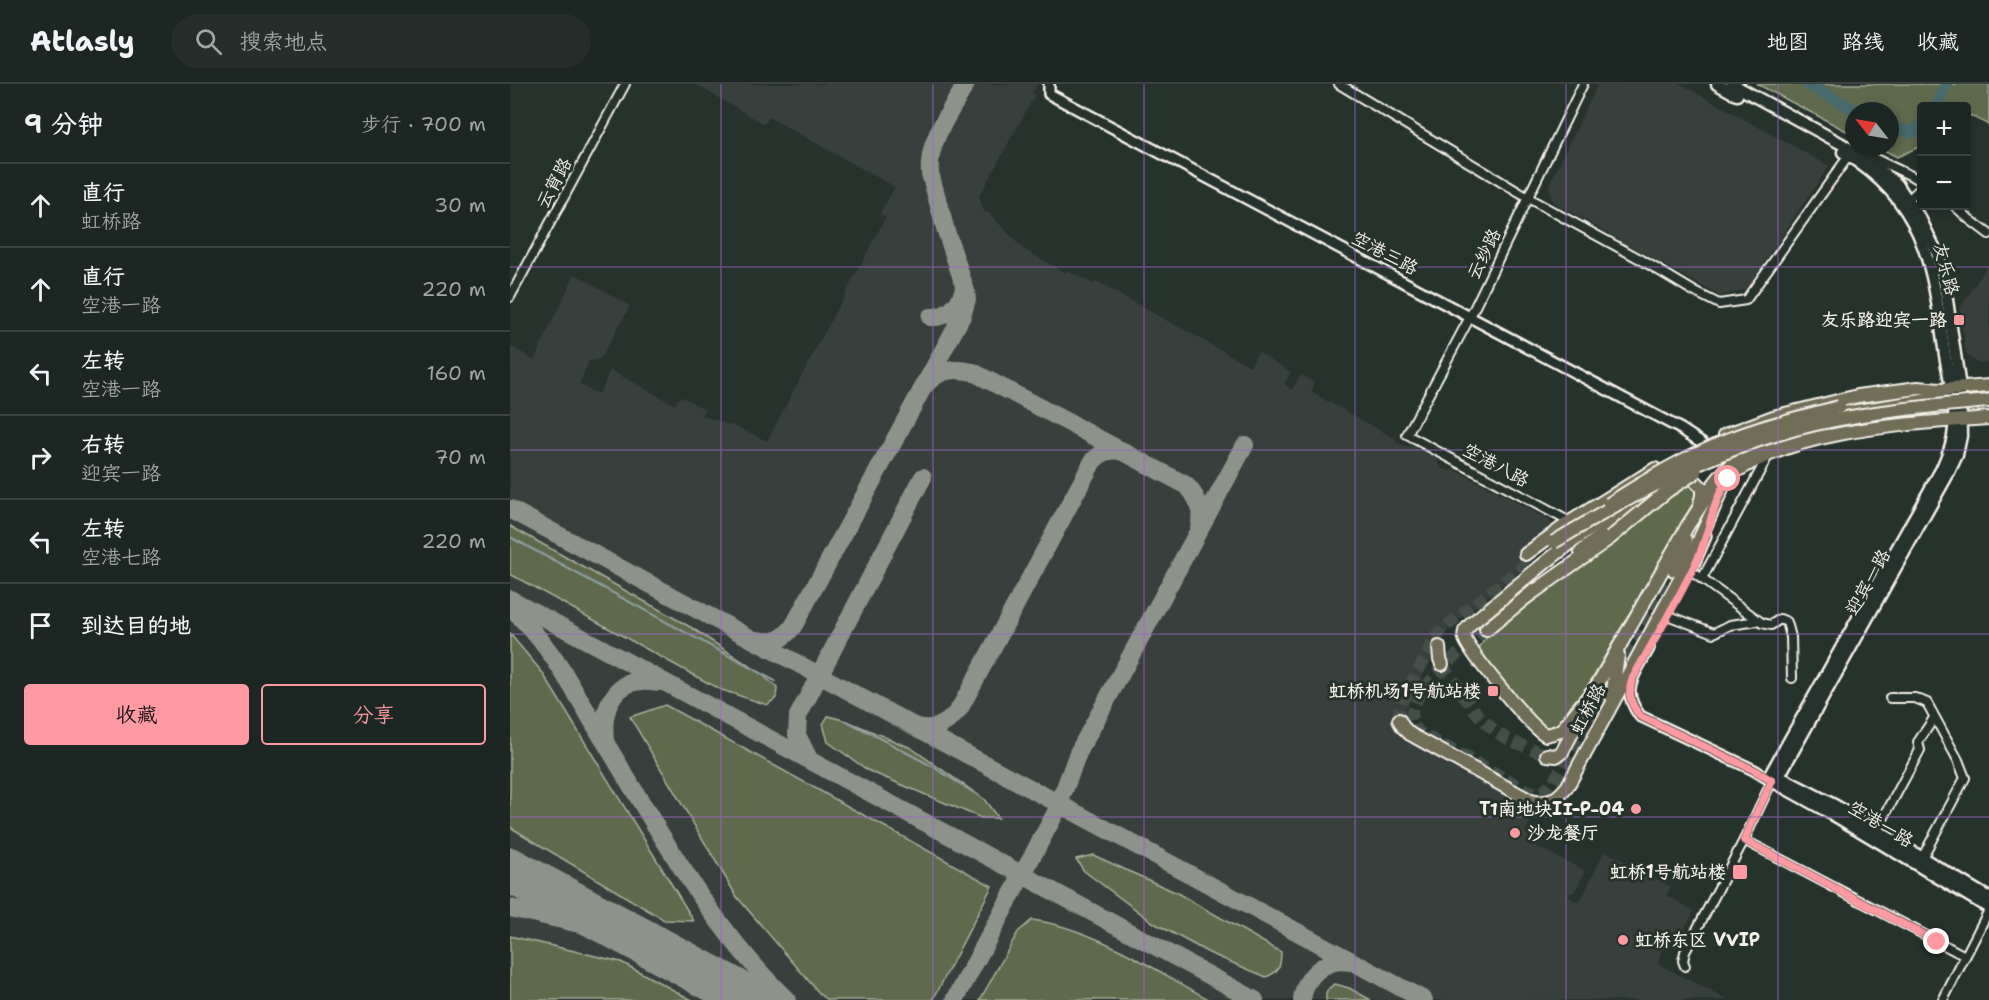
<!DOCTYPE html>
<html lang="zh">
<head>
<meta charset="utf-8">
<style>
	body { margin:0; font-family:"Shantell Sans","LXGW WenKai TC",sans-serif; background:#252e2a; color:#f1f3f6 }
	.controls { position:absolute; right:18px; top:18px; display:grid; overflow:hidden; border-radius:6px; box-shadow:0 3px 9px #0003 }
	.controls button { width:54px; height:54px; display:grid; place-items:center; padding:0; border:0; border-bottom:2px solid #3a4340; background:#1c2622; color:#f1f3f6; font:30px sans-serif }
	.compass { position:absolute; left:1335px; top:18px; width:54px; height:54px; border-radius:50%; background:#1c2622; box-shadow:0 3px 9px #0003; rotate:301deg }
	.stop { position:absolute; width:18px; height:18px; margin:-14px; border:4px solid #ff9aa2; border-radius:50%; background:#fff }
	.stop.end { background:#ff9aa2; border-color:#fff; box-shadow:0 2px 6px #0008 }
	.list { margin:0; padding:0; list-style:none }
	h2 { display:flex; justify-content:space-between; align-items:center; height:78px; margin:0; padding:0 24px; font-size:26px }
	h2 small { font-size:20px; font-weight:400; color:#a0a5a5 }
	.list li { display:grid; grid-template-columns:39px 1fr auto; gap:18px; align-items:center; box-sizing:border-box; height:84px; padding:0 24px; border-top:2px solid #3a4340 }
	.list b { display:block; font-size:22px; white-space:nowrap }
	.list p { margin:0; font-size:20px; white-space:nowrap; color:#a0a5a5 }
	.list em { font-size:20px; font-style:normal; color:#a0a5a5 }
	.actions { display:flex; gap:12px; padding:18px 24px }
	.actions a { flex:1; padding:14px 0; border:2px solid #ff9aa2; border-radius:6px; text-align:center; font-size:21px; color:#ff9aa2 }
	.actions .main { background:#ff9aa2; color:#111 }
	.icon { flex:none; width:33px; height:33px; fill:none; stroke:currentColor; stroke-width:2; stroke-linecap:round; stroke-linejoin:round }
	.map { position:relative; flex:none; width:1479px; height:916px; overflow:hidden }
	header { display:flex; align-items:center; gap:36px; box-sizing:border-box; height:84px; padding:0 30px; background:#1c2622; border-bottom:2px solid #3a4340 }
	header strong { font-size:28px }
	nav { display:flex; gap:33px; margin-inline-start:auto; font-size:21px }
	.search { width:420px; height:54px; background:#252e2a; display:flex; align-items:center; gap:15px; box-sizing:border-box; padding:0 21px; border-radius:33px; color:#a0a5a5; font-size:22px }
	main { display:flex }
	aside { flex:1; background:#1c2622 }
	.map>svg:first-child { display:block }
	.built { fill:#39403e }
	.green { fill:#5e6b4d; stroke:#a9ae9a; stroke-width:1.5 }
	.lines { fill:none; stroke-linecap:round; stroke-linejoin:round }
	.stream { stroke:#8ca09e; stroke-width:2 }
	.canal { stroke:#476a6d; stroke-width:7 }
	.river { stroke:#476a6d; stroke-width:12 }
	.taxiway { stroke:#8d928a; stroke-width:18 }
	.runway { stroke:#8d928a; stroke-width:45 }
	.primary-tunnel { stroke:#455049; stroke-width:12; stroke-dasharray:12 6; stroke-linecap:butt }
	.minor-casing { stroke:#f4f1e8; stroke-width:12 }
	.tertiary-casing { stroke:#f4f1e8; stroke-width:14 }
	.secondary-casing { stroke:#f4f1e8; stroke-width:15 }
	.primary-casing { stroke:#f4f1e8; stroke-width:16 }
	.trunk-casing { stroke:#f4f1e8; stroke-width:16 }
	.minor { stroke:#26332d; stroke-width:8 }
	.tertiary { stroke:#26332d; stroke-width:9 }
	.secondary { stroke:#26332d; stroke-width:10 }
	.primary { stroke:#716e59; stroke-width:12 }
	.trunk { stroke:#716e59; stroke-width:12 }
	.primary-bridge-casing { stroke:#f4f1e8; stroke-width:16; stroke-linecap:butt }
	.trunk-bridge-casing { stroke:#f4f1e8; stroke-width:16; stroke-linecap:butt }
	.primary-bridge { stroke:#716e59; stroke-width:12 }
	.trunk-bridge { stroke:#716e59; stroke-width:12 }
	.route { stroke:#ff9aa2; stroke-width:8 }
	.grid { fill:none; stroke:#9f67cb; stroke-width:1.5; stroke-opacity:0.55 }
	.poi-dot { fill:#ff9aa2; stroke:#26332d; stroke-width:2 }
	.labels { text-anchor:middle; dominant-baseline:central; stroke-width:6; stroke-linejoin:round; paint-order:stroke }
	.street-label { font-size:18px; fill:#f4f1e8; stroke:#26332d }
	.poi-label { font-size:18px; font-weight:bold; fill:#f4f1e8; stroke:#26332d; text-anchor:end }
</style>
</head>
<body>
<header>
<strong>Atlasly</strong>
<div class="search"><svg class="icon" aria-label="search" viewBox="0 0 24 24"><circle cx="10" cy="10" r="6"/><path d="M15 15l6 6"/></svg>搜索地点</div>
<nav><a>地图</a><a>路线</a><a>收藏</a></nav>
</header>
<main>
<aside>
<h2>9 分钟<small>步行 · 700 m</small></h2>
<ul class="list">
<li><svg class="icon" aria-label="ahead" viewBox="0 0 24 24"><path d="M12 20V5M6 11l6-6 6 6"/></svg><div><b>直行</b><p>虹桥路</p></div><em>30 m</em></li>
<li><svg class="icon" aria-label="ahead" viewBox="0 0 24 24"><path d="M12 20V5M6 11l6-6 6 6"/></svg><div><b>直行</b><p>空港一路</p></div><em>220 m</em></li>
<li><svg class="icon" aria-label="left" viewBox="0 0 24 24"><path d="M17 20v-9H6M10 6l-5 5 5 5"/></svg><div><b>左转</b><p>空港一路</p></div><em>160 m</em></li>
<li><svg class="icon" aria-label="right" viewBox="0 0 24 24"><path d="M7 20v-9h11M14 6l5 5-5 5"/></svg><div><b>右转</b><p>迎宾一路</p></div><em>70 m</em></li>
<li><svg class="icon" aria-label="left" viewBox="0 0 24 24"><path d="M17 20v-9H6M10 6l-5 5 5 5"/></svg><div><b>左转</b><p>空港七路</p></div><em>220 m</em></li>
<li><svg class="icon" aria-label="arrive" viewBox="0 0 24 24"><path d="M6 21V4h12l-3 4 3 4H6"/></svg><div><b>到达目的地</b></div></li>
</ul>
<div class="actions"><a class="main">收藏</a><a>分享</a></div>
</aside>
<div class="map">
<svg width="1479" height="916" viewBox="0 0 1479 916">
	<rect width="100%" height="100%" fill="#26332d"/>
	<filter id="ink" filterUnits="userSpaceOnUse"><feTurbulence type="fractalNoise" baseFrequency=".0167" numOctaves="2"/><feDisplacementMap in="SourceGraphic" scale="12" xChannelSelector="R" yChannelSelector="G"/><feConvolveMatrix kernelMatrix="1 2 1 2 8 2 1 2 1" color-interpolation-filters="sRGB"/></filter>
	<g filter="url(#ink)">
		<g class="built">
			<polygon points="185,0 527,0 522,9 525,11 469,112 474,128 479,129 513,165 556,189 558,187 584,200 586,198 740,282 748,268 781,288 774,300 782,306 791,291 805,299 801,308 886,355 885,358 897,364 902,362 926,373 931,384 939,387 945,386 1040,437 1042,442 1040,447 1016,469 1022,477 939,544 889,636 895,657 900,660 901,658 1019,722 1020,724 1017,731 1023,734 1015,748 1024,754 1023,761 1074,786 1075,788 1064,808 1058,810 1060,814 1069,819 1095,767 1161,803 1156,811 1184,827 1166,860 1151,866 1148,880 1217,916 0,916 0,262 24,276 65,190 120,222 90,275 79,277 69,300 85,309 90,309 100,286 165,321 170,312 195,325 192,332 227,343 257,357 376,133 370,130 385,103 259,33 254,40"/>
			<polygon points="1088,0 1170,0 1319,82 1236,205 1210,212 1043,118 1039,102"/>
			<polygon points="1479,178 1479,278 1470,279 1462,276 1456,269 1450,225"/>
		</g>
		<g class="green">
			<polygon points="1247,0 1479,0 1479,41 1457,30 1456,22 1412,22 1411,62 1387,73 1368,63 1380,63 1380,27 1344,27 1344,51"/>
			<polygon points="1176,397 1191,405 1077,603 1060,622 1050,638 1038,645 1025,640 971,570 970,563 974,556"/>
			<polygon points="0,442 182,544 253,591 267,604 266,614 257,621 209,605 0,490"/>
			<polygon points="0,550 32,588 184,837 154,836 0,743"/>
			<polygon points="155,621 482,802 423,916 318,916 310,910 227,813 120,633"/>
			<polygon points="318,632 337,637 401,664 474,715 488,734 471,734 359,687 318,658 313,640"/>
			<path d="M583,771l84,38 104,59c0,14 -2,20 -15,25l-57,-24 -55,-30 -70,-52 -8,-12z"/>
			<path d="M522,836c62,8 123,50 178,80h-230l38,-68z"/>
			<polygon points="0,852 111,878 182,916 0,916"/>
			<path d="M825,900l14,4 22,12h-45c-1,-8 2,-12 9,-16z"/>
		</g>
		<g class="lines">
			<g class="stream">
				<polyline points="0,453 265,597"/>
				<polyline points="337,637 420,681 469,712"/>
			</g>
			<polyline class="canal" points="1304,4 1306,0"/>
			<g class="river">
				<polyline points="1297,0 1347,27"/>
				<polyline points="1427,22 1436,0"/>
				<polyline points="1380,44 1404,48 1412,40"/>
			</g>
			<g class="taxiway">
				<path d="M420,233c16,1 29,-10 33,-26"/>
				<path d="M416,300c14,-15 28,-16 47,-12l213,113c13,13 17,26 13,43"/>
				<polyline points="0,425 914,916"/>
				<polyline points="0,515 745,916"/>
				<path d="M0,524c40,34 65,85 92,129 56,92 107,188 185,263"/>
				<path d="M247,556c18,4 27,-1 37,-15l168,-309 5,-17 -1,-8 -20,-60 -16,-58c-3,-32 21,-62 36,-89"/>
				<path d="M406,643c20,5 33,-4 44,-19l133,-247c9,-9 17,-12 30,-10"/>
				<path d="M95,656c-4,-36 13,-66 53,-58"/>
				<polyline points="300,677 287,651 288,632 413,393"/>
				<polyline points="0,824 83,843 163,874"/>
				<polyline points="445,916 546,728 568,669 735,361"/>
				<path d="M792,916c3,-24 23,-43 48,-38"/>
			</g>
			<polyline class="runway" points="0,786 242,916"/>
			<g class="primary-tunnel">
				<path d="M976,546c-18,16 -85,66 -73,94 2,6 8,9 13,12l97,52c13,7 21,6 30,-6l121,-212"/>
				<path d="M932,580c17,24 33,53 57,70 14,9 32,14 48,21"/>
				<polyline points="889,636 889,626 893,615 925,554 933,545 1021,476"/>
			</g>
			<g class="minor-casing">
				<g id="minor">
					<polyline points="829,0 1018,114 1130,175 1185,208 1209,220 1236,216 1340,70"/>
					<polyline points="1353,69 1412,97"/>
					<polyline points="1395,119 1412,103"/>
					<polyline points="1445,122 1459,135 1479,150"/>
					<polyline points="0,213 115,0"/>
					<polyline points="1060,438 897,351 960,233 1073,0"/>
					<polyline points="1181,487 1252,539 1261,541 1270,535 1277,538 1281,553 1282,594"/>
					<polyline points="1192,495 1258,372"/>
					<polyline points="1157,531 1204,549 1220,541 1248,537"/>
					<polyline points="1380,614 1405,614 1417,619 1448,676 1455,694 1412,774"/>
					<polyline points="1367,746 1410,666 1408,658 1424,634"/>
					<polyline points="1234,756 1455,872"/>
					<polyline points="1175,882 1173,877 1175,868 1234,756 1262,697"/>
					<polyline points="1433,916 1479,826"/>
				</g>
			</g>
			<g class="tertiary-casing">
				<g id="tertiary">
					<polyline points="539,0 539,10 543,12 1171,345 1194,360"/>
					<polyline points="1180,489 1196,452"/>
					<path d="M1139,564c-14,27 -30,40 -9,68l114,54 18,11"/>
				</g>
			</g>
			<g class="secondary-casing">
				<g id="secondary">
					<polyline points="1207,0 1227,11"/>
					<polyline points="1222,0 1330,59 1354,73 1387,100 1411,136 1428,171 1433,189 1450,304 1451,352 1447,371 1438,390 1269,692 1262,697"/>
					<polyline points="1264,690 1326,722 1479,814"/>
					<path d="M1262,697l-1,-8 170,-303c5,-11 10,-22 12,-34 5,-26 -4,-56 -8,-81 -13,-89 -18,-151 -102,-203"/>
					<polyline points="1262,697 1322,730 1479,824"/>
				</g>
			</g>
			<g class="primary-casing">
				<g id="primary">
					<polyline points="1321,331 1432,314"/>
					<polyline points="1215,351 1263,333 1348,312 1408,304 1430,306 1479,302"/>
					<polyline points="1170,392 1181,393 1192,404 1192,412 1190,419"/>
					<polyline points="1071,468 1154,398"/>
					<polyline points="1016,470 1060,438 1145,385"/>
					<polyline points="1164,486 1176,456"/>
					<polyline points="976,546 1025,506"/>
					<polyline points="929,563 930,575 932,580"/>
					<path d="M1088,600l-37,47 -15,4c-15,-7 -72,-78 -80,-94 -2,-5 -2,-4 -1,-10l7,-8c47,-38 91,-78 142,-110"/>
					<path d="M1085,605l93,-164c11,-16 20,-34 37,-46 68,-51 182,-55 264,-61"/>
					<polyline points="1102,613 1108,571"/>
					<path d="M889,636l4,7 7,7 121,67c18,4 25,-1 36,-14l121,-223 37,-81"/>
					<polyline points="1037,671 1046,672 1052,668 1077,621"/>
				</g>
			</g>
			<g class="trunk-casing">
				<g id="trunk">
					<path d="M1193,417c31,-54 64,-58 121,-71"/>
					<polyline points="1018,512 1100,454"/>
				</g>
			</g>
			<use href="#minor" class="minor"/>
			<use href="#tertiary" class="tertiary"/>
			<use href="#secondary" class="secondary"/>
			<use href="#primary" class="primary"/>
			<use href="#trunk" class="trunk"/>
			<g class="primary-bridge-casing">
				<path id="primary-bridge" d="M1099,420c30,-19 60,-38 93,-53 43,-21 91,-32 137,-44"/>
			</g>
			<g class="trunk-bridge-casing">
				<g id="trunk-bridge">
					<polyline points="1100,454 1157,407 1186,388"/>
					<path d="M1044,458c83,-50 167,-97 262,-118 57,-13 115,-18 173,-23"/>
				</g>
			</g>
			<use href="#primary-bridge" class="primary-bridge"/>
			<use href="#trunk-bridge" class="trunk-bridge"/>
		</g>
	</g>
	<g class="lines" filter="url(#ink)">
		<path class="route" d="M1218,395c-16,24 -18,52 -29,77 -19,42 -44,82 -66,122 -6,16 -3,25 7,38l114,54 18,11 -28,59 193,102"/>
	</g>
	<path class="grid" d="M211,0v916M423,0v916M634,0v916M845,0v916M1056,0v916M1268,0v916M0,183h1479M0,366h1479M0,550h1479M0,733h1479"/>
	<g class="poi-dot">
		<rect x="1443" y="230" width="12" height="12" rx="3"/>
		<rect x="977" y="601" width="12" height="12" rx="3"/>
		<circle cx="1126" cy="725" r="6"/>
		<circle cx="1005" cy="749" r="6"/>
		<rect x="1222" y="780" width="16" height="16" rx="3"/>
		<circle cx="1113" cy="856" r="6"/>
	</g>
	<g class="labels">
		<g class="street-label">
			<text transform="translate(44 99) rotate(-62)">云宵路</text>
			<text transform="translate(875 169) rotate(28)">空港三路</text>
			<text transform="translate(974 170) rotate(-64)">云纱路</text>
			<text transform="translate(1436 185) rotate(75)">友乐路</text>
			<text transform="translate(986 381) rotate(28)">空港八路</text>
			<text transform="translate(1358 498) rotate(-61)">迎宾一路</text>
			<text transform="translate(1078 625) rotate(-62)">虹桥路</text>
			<text transform="translate(1371 740) rotate(31)">空港一路</text>
		</g>
		<g class="poi-label">
			<text x="1437" y="236">友乐路迎宾一路</text>
			<text x="971" y="607">虹桥机场1号航站楼</text>
			<text x="1114" y="725">T1南地块II-P-04</text>
			<text x="1017" y="749" text-anchor="start">沙龙餐厅</text>
			<text x="1216" y="788">虹桥1号航站楼</text>
			<text x="1125" y="856" text-anchor="start">虹桥东区 VVIP</text>
		</g>
	</g>
</svg>
<div class="controls">
<button>+</button>
<button>−</button>
</div>
<svg class="compass" viewBox="-18 -18 36 36"><path d="M0-13l5 13h-10z" fill="#e53935"/><path d="M0 13l5-13h-10z" fill="#a0a5a5"/></svg>
<div class="stop" style="left:1218px;top:395px"></div>
<div class="stop end" style="left:1427px;top:858px"></div>
</div>
</main>
</body>
</html>
